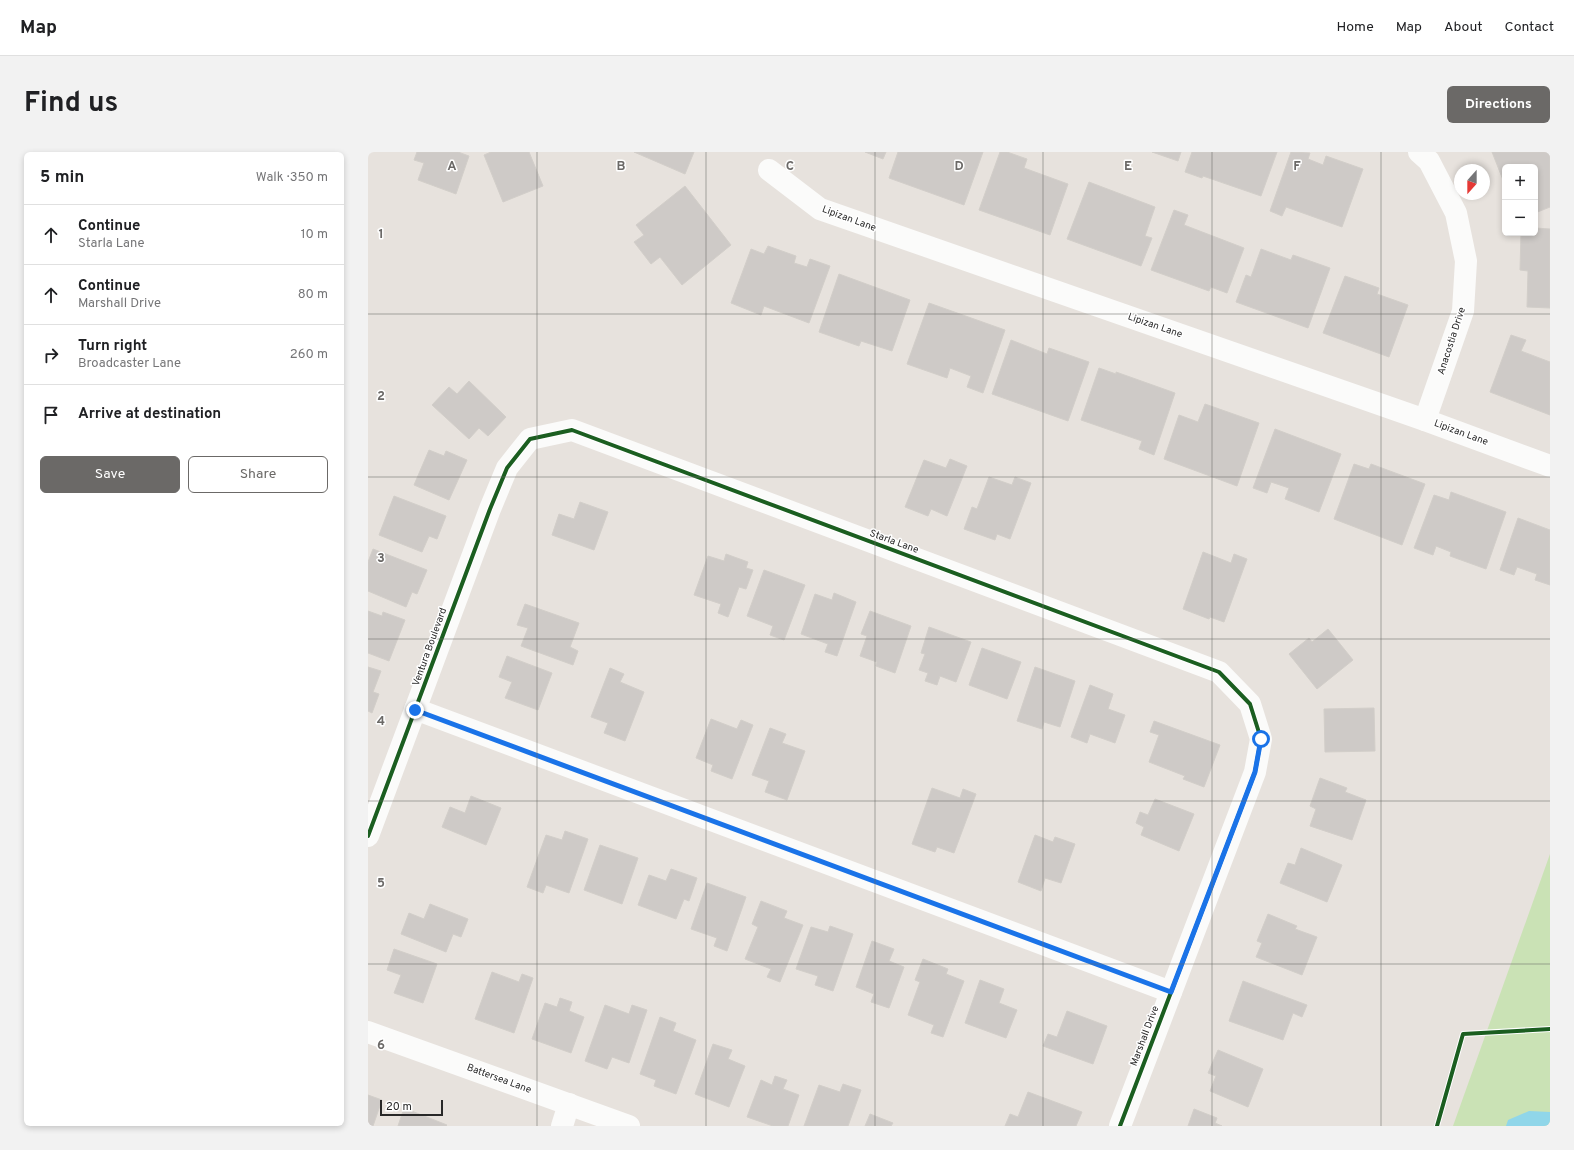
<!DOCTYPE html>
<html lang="en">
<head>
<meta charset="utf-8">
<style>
	body { margin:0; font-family:Overpass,sans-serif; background:#f2f2f2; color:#202124 }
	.controls { position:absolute; right:12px; top:12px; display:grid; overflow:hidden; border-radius:6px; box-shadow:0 2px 6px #0003 }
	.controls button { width:36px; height:36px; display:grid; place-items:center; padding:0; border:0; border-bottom:1px solid #e0e0e0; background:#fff; color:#202124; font:20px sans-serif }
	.compass { position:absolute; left:1086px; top:12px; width:36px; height:36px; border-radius:50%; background:#fff; box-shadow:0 2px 6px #0003; rotate:201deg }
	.scale { position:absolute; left:12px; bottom:10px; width:63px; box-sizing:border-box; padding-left:4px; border:2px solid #282828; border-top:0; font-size:11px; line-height:14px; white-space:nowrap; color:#282828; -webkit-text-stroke:3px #fff; paint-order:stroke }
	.stop { position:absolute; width:12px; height:12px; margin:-9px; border:3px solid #1a73e8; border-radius:50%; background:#fff }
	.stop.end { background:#1a73e8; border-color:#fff; box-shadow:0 1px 4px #0008 }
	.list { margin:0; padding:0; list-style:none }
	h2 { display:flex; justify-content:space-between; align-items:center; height:52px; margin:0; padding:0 16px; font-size:17px }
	h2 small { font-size:13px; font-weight:400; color:#757577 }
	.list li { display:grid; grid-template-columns:26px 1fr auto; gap:12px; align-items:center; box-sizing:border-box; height:60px; padding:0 16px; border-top:1px solid #e0e0e0 }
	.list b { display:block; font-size:15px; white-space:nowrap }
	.list p { margin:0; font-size:13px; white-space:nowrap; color:#757577 }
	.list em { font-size:13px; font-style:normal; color:#757577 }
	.actions { display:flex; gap:8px; padding:12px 16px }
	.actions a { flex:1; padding:9px 0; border:1px solid #6b6967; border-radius:6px; text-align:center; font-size:14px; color:#6b6967 }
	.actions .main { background:#6b6967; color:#fff }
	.icon { flex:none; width:22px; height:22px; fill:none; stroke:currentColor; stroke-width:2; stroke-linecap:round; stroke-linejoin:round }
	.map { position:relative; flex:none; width:1182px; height:974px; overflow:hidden; border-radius:6px }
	header { display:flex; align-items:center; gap:24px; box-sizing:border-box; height:56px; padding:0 20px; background:#fff; border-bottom:1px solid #e0e0e0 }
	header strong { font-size:19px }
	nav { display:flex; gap:22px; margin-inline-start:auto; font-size:14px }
	.intro { display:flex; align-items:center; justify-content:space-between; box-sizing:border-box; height:96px; padding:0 24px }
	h1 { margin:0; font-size:28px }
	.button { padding:10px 18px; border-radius:6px; background:#6b6967; color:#fff; font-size:14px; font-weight:700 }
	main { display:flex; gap:24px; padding:0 24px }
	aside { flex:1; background:#fff; border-radius:6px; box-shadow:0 2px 6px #0003 }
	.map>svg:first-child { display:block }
	.green { fill:#cae2b5 }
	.water { fill:#90d6e9 }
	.building { fill:#cecac7; stroke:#d2cec9 }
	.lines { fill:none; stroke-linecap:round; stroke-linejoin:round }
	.street { stroke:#fbfbfa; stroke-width:22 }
	.cycleway-casing { stroke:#fff; stroke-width:6 }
	.cycleway { stroke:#1b5e20; stroke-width:4 }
	.route { stroke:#1a73e8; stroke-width:5 }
	.grid { fill:none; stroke:#6b6967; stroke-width:1; stroke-opacity:0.55 }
	.labels { text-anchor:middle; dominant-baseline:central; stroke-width:3; stroke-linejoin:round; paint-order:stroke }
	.street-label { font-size:10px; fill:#282828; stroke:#fff }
	.grid-label { font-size:13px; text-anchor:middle; font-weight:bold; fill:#6b6967; stroke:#fff; stroke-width:3; stroke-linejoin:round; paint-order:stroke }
</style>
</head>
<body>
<header>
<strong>Map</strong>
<nav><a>Home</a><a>Map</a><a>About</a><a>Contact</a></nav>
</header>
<div class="intro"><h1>Find us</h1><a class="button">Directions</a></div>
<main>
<aside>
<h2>5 min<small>Walk · 350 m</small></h2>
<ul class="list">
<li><svg class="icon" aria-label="ahead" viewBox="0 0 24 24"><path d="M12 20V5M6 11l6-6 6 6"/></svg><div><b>Continue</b><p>Starla Lane</p></div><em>10 m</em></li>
<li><svg class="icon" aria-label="ahead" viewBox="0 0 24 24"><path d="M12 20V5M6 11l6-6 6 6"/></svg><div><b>Continue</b><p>Marshall Drive</p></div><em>80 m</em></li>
<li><svg class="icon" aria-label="right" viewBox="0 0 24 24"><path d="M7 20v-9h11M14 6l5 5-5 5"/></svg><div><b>Turn right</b><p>Broadcaster Lane</p></div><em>260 m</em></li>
<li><svg class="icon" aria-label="arrive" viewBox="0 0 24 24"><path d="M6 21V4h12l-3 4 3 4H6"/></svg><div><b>Arrive at destination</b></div></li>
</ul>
<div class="actions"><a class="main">Save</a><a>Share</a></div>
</aside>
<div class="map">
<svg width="1182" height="974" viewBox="0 0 1182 974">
	<rect width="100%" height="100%" fill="#e7e2dd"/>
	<polygon class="green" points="1182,702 1182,974 1085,974"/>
	<polygon class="water" points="1161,959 1182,960 1182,974 1138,974 1140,968"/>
	<g class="building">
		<polygon points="49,0 90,0 101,4 88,42 50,28 56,11 46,8"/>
		<polygon points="123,0 161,0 175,34 135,50 116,3"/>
		<polygon points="266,0 326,0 317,22"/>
		<polygon points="497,0 518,0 515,7"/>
		<polygon points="530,0 615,0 596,53 521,26"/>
		<polygon points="632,0 639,0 659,7 656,16 700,32 682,83 611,58"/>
		<polygon points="784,0 813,0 810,9"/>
		<polygon points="824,0 909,0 893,44 835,24 834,26 817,20"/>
		<polygon points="923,0 942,1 940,7 955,13 958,4 995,17 974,75 918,55 914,64 902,59"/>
		<polygon points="1124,0 1182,0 1182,55 1167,61 1167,15 1137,15 1137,33"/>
		<polygon points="721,30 787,55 777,84 784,86 773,114 699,87"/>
		<polygon points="317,34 363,93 314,133 292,105 283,112 266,90 276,83 268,73"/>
		<polygon points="806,58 820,63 816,73 876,96 859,141 843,135 841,139 783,118"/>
		<polygon points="1167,76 1182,77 1182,156 1159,155 1160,119 1152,118 1153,81 1167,81"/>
		<polygon points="400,94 428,104 426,111 439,115 442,107 462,114 441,171 396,154 393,163 363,151 383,97 396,102"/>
		<polygon points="893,97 923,108 925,103 962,116 940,176 868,150 878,123 883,125"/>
		<polygon points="471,122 542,148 524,199 493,189 491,194 451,180"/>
		<polygon points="977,124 1011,136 1009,142 1040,153 1021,205 955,181"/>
		<polygon points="561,151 637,178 615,241 599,235 603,224 582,216 579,226 539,212"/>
		<polygon points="1143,183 1158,188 1153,199 1182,210 1182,263 1122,240"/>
		<polygon points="643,188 679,202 681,196 721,210 700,269 624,242"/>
		<polygon points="731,216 748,222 748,220 807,241 786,303 771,297 774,289 713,268"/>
		<polygon points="101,229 138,265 120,284 111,276 101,287 64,253 81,235 89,242"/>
		<polygon points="837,252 891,271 869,334 796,307 811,263 830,270"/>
		<polygon points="907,277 973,302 951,360 917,347 921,336 903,330 899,341 885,336"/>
		<polygon points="61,298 76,304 78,299 99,308 81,348 46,333"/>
		<polygon points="582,307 599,314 579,364 563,357 560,364 537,355 556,308 578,316"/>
		<polygon points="986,312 1001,317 1003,312 1057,332 1034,393 966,367"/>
		<polygon points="621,325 644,333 647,325 663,331 642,387 629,382 627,388 596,377 604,355 609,357"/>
		<polygon points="1083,340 1138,360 1118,417 1082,404 1083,400 1068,394 1065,403 1046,396 1066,343 1081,348"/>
		<polygon points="26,344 78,364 69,387 61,384 54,400 11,383"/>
		<polygon points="212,350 240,360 226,398 184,383 191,362 206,367"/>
		<polygon points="1150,366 1182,378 1182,433 1167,428 1169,422 1149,415 1146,423 1132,418"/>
		<polygon points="5,397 59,418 49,442 44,440 38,455 0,439 0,410"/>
		<polygon points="835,400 863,411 866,402 879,407 856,470 842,465 841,467 815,457"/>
		<polygon points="358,402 380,410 378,416 385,418 378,437 371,435 360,465 350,461 353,452 326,443 340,404 356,409"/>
		<polygon points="396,418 437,433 416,488 402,483 405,474 379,464"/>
		<polygon points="466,441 488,450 469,504 457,500 460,492 433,482 447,442 464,448"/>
		<polygon points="157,452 211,471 202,495 210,499 205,513 153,494 160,476 149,473"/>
		<polygon points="0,459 14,464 15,460 37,468 21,509 0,501"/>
		<polygon points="502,459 543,474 527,521 508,514 509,510 492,504 499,484 493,482"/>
		<polygon points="561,475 603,490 588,530 572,524 569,533 557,529 560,521 551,518 557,502 553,501"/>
		<polygon points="960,477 985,508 949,537 921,502 941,486 944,490"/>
		<polygon points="614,496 653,510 639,547 601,533"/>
		<polygon points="139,504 184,521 170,558 137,546 144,530 131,525"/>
		<polygon points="0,515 13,519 5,540 11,542 4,561 0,559"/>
		<polygon points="667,515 707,529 692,575 676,570 674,577 649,569"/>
		<polygon points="242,516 256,522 252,530 276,540 257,589 236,581 240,571 223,565"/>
		<polygon points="722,533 745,542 740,557 757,563 747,591 722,582 719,591 703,585"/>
		<polygon points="1006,556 1007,599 957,600 956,557"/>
		<polygon points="343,567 369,577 373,568 385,573 364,627 343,619 345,613 328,606"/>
		<polygon points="786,569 852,593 836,635 815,627 817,624 781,610 791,583 782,580"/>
		<polygon points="402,576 418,582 414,591 437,599 419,648 397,640 401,629 384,623"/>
		<polygon points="952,626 979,636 977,640 998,648 984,688 942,674 948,657 942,654"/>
		<polygon points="564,636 592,646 595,637 608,642 586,701 569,695 567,700 544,692"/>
		<polygon points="103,644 133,656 118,693 74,675 82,655 97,661"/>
		<polygon points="787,647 826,662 811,699 773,683 776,675 768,671 772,660 780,663"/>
		<polygon points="197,679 220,687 201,741 178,733 175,741 159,735 178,683 194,688"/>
		<polygon points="667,683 685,690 687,685 707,692 693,731 677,726 673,739 650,730"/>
		<polygon points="232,693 270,706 254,752 216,738"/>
		<polygon points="933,696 974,713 959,750 912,731 920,711 927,713"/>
		<polygon points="303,717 329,726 321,749 316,747 308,767 270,753 281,723 298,729"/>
		<polygon points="339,731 378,745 359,799 346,794 349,786 323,777"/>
		<polygon points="393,749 419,759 416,766 435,773 412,830 399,825 403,817 377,807 390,775 384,772"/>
		<polygon points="62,752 100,767 93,785 85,782 78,800 33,782 41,761 56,767"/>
		<polygon points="900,762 929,774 927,777 949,785 934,823 888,805 894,791 889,789"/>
		<polygon points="462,774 485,782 465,839 447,833 450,824 428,817 443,775 460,780"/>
		<polygon points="504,789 526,797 521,809 536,815 521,856 503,850 506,842 488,835"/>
		<polygon points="26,797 69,812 55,851 26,841 33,823 19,818"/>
		<polygon points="555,807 580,817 578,822 596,829 575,885 563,881 566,873 540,863 552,830 547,828"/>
		<polygon points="124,820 151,830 154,822 165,826 146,881 107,867"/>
		<polygon points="612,828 636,837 631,851 649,858 638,886 597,871"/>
		<polygon points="875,829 939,853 934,865 925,861 915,888 861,869"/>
		<polygon points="192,846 204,850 201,859 216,865 203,901 164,887 177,851 189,855"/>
		<polygon points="237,853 261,862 264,853 279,858 261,911 244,905 239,917 217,909"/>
		<polygon points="699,859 739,874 725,912 675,894 680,882 689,885"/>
		<polygon points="292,865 308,871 305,879 328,888 308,942 286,934 288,928 272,922"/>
		<polygon points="345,892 364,898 360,907 377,914 361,955 327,942"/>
		<polygon points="850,898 895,917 880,955 842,939 848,924 840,921"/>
		<polygon points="407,924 419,928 415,937 431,943 420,974 405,974 379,965 393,928 404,933"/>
		<polygon points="475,932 493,938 480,974 436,974 451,933 472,940"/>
		<polygon points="660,940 714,960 708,974 637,974 642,962 650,965"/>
		<polygon points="0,943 14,948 5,974 0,974"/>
		<polygon points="36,956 79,973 78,974 30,974"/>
		<polygon points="826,957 849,966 847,971 854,974 820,974"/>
		<polygon points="502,962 525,971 523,974 497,974"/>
	</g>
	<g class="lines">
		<g class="street">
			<polyline points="1051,0 1061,9 1088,61 1098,109 1095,159 1057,268"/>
			<polyline points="401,18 452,57 1057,268 1182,314"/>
			<polyline points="47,557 803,840"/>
			<polyline points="0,684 122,357 139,316 162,287 204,278 851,520 882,552 893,587 887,620 752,974"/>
			<polyline points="0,880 261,974"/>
			<polyline points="194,974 201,952"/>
		</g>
		<g class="cycleway-casing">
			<g id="cycleway">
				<polyline points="0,684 122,357 139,316 162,287 204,278 851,520 882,552 893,587 887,620 752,974"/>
				<polyline points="1069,974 1095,882 1182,877"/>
			</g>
		</g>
		<use href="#cycleway" class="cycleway"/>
	</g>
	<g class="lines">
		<polyline class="route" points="47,558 803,840 887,620 893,587"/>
	</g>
	<path class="grid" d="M169,0v974M338,0v974M507,0v974M675,0v974M844,0v974M1013,0v974M0,162h1182M0,325h1182M0,487h1182M0,649h1182M0,812h1182"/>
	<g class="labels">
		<g class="street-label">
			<text transform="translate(481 67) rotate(20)">Lipizan Lane</text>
			<text transform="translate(787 174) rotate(19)">Lipizan Lane</text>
			<text transform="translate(1084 189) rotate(-72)">Anacostia Drive</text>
			<text transform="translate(1093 281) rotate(20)">Lipizan Lane</text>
			<text transform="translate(526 390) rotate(20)">Starla Lane</text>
			<text transform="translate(62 495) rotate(-70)">Ventura Boulevard</text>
			<text transform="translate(777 884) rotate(-69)">Marshall Drive</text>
			<text transform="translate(131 927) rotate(20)">Battersea Lane</text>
		</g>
	</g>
	<g class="grid-label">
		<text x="84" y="18">A</text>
		<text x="253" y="18">B</text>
		<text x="422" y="18">C</text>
		<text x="591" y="18">D</text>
		<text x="760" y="18">E</text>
		<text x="929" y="18">F</text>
		<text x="13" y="86">1</text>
		<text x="13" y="248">2</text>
		<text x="13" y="410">3</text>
		<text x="13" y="573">4</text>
		<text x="13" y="735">5</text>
		<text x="13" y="897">6</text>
	</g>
</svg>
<div class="controls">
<button>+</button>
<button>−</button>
</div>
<svg class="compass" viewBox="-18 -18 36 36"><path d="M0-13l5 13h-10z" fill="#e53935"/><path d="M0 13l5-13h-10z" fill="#757577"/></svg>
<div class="scale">20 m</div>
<div class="stop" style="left:893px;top:587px"></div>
<div class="stop end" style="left:47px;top:558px"></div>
</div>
</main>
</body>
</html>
